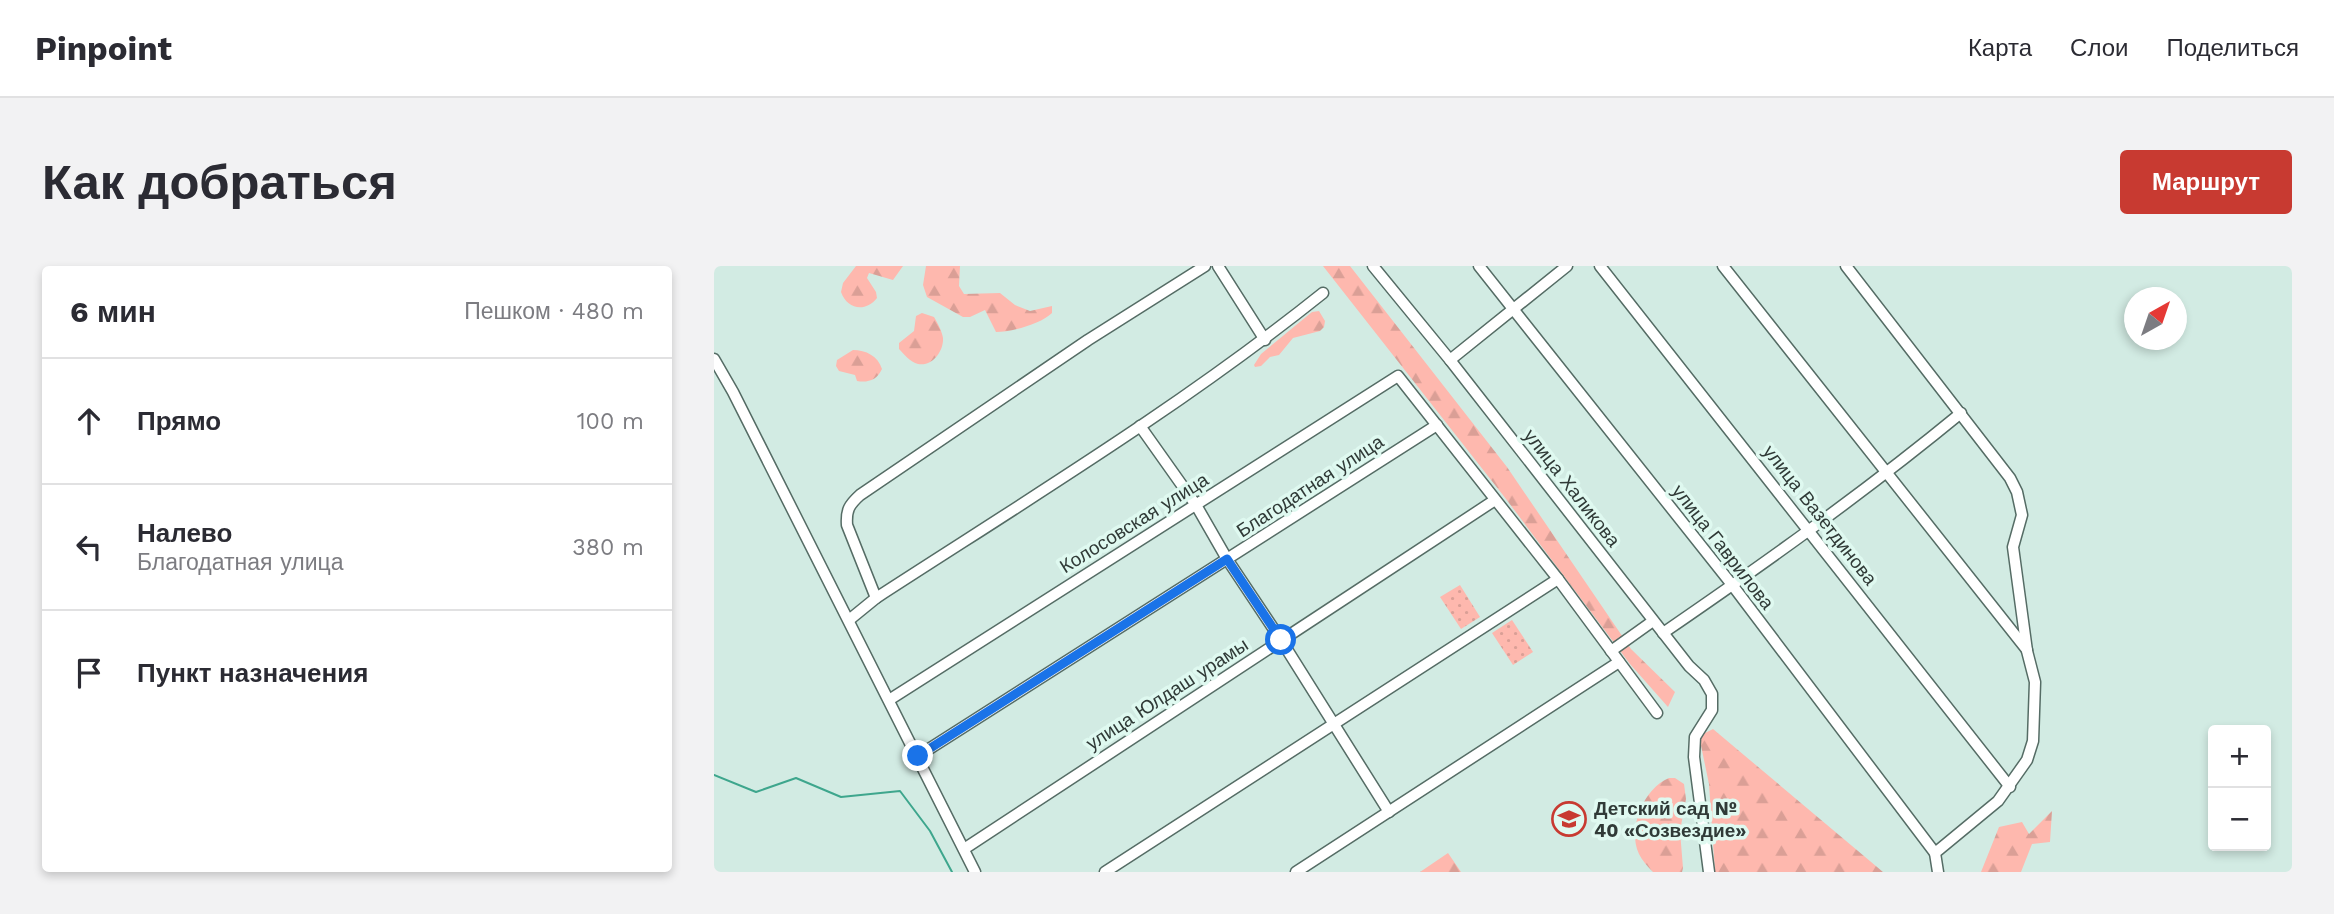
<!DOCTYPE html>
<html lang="ru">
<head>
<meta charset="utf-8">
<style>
	body { margin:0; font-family:"Work Sans",sans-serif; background:#f2f2f3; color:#2b2b33 }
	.controls { position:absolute; right:21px; bottom:21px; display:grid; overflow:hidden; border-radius:7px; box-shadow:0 4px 10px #0003 }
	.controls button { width:63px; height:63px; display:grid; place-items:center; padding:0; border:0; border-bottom:2px solid #e1e1e2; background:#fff; color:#2b2b33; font:35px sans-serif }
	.compass { position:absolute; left:1410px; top:21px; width:63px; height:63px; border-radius:50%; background:#fff; box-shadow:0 4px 10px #0003; rotate:40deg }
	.stop { position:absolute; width:21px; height:21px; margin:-16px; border:5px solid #1a73e8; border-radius:50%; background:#fff }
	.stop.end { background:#1a73e8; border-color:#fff; box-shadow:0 2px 7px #0008 }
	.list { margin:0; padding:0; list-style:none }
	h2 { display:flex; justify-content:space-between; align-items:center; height:91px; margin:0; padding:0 28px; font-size:30px }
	h2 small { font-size:23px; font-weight:400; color:#7c7c81 }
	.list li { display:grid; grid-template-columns:46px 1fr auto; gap:21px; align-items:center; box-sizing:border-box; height:126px; padding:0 28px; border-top:2px solid #e1e1e2 }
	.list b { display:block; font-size:26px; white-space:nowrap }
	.list p { margin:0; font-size:23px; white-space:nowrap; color:#7c7c81 }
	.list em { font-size:23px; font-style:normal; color:#7c7c81 }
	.icon { flex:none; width:38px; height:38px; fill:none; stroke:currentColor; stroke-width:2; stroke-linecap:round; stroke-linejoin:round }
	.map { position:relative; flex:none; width:1578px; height:606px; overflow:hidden; border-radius:7px }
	header { display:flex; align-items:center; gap:42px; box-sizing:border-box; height:98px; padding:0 35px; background:#fff; border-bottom:2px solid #e1e1e2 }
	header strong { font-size:33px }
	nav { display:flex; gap:38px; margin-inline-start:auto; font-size:24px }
	.intro { display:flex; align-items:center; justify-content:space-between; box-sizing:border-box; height:168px; padding:0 42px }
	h1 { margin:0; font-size:49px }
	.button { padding:18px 32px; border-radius:7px; background:#c83a31; color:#fff; font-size:24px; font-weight:700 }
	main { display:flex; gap:42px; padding:0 42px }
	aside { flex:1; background:#fff; border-radius:7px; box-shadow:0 4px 10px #0003 }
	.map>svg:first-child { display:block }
	.grass { fill:url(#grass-dots) }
	.forest { fill:url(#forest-firs) }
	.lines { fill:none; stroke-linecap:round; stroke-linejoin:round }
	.stream { stroke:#3ea68d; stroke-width:2 }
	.minor-casing { stroke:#556c65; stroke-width:13 }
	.minor { stroke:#fff; stroke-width:10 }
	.route { stroke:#1a73e8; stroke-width:9 }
	.labels { text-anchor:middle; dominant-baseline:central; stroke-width:7; stroke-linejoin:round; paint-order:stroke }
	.street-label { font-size:19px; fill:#303a37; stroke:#dff9f0 }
	.poi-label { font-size:19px; font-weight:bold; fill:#303a37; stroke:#dff9f0; text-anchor:start }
</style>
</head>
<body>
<header>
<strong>Pinpoint</strong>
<nav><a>Карта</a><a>Слои</a><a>Поделиться</a></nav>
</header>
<div class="intro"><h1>Как добраться</h1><a class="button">Маршрут</a></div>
<main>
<aside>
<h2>6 мин<small>Пешком · 480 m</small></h2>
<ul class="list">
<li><svg class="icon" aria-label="ahead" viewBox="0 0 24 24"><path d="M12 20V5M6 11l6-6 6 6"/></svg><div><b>Прямо</b></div><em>100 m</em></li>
<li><svg class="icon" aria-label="left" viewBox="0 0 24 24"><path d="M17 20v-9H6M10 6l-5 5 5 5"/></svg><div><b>Налево</b><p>Благодатная улица</p></div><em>380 m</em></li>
<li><svg class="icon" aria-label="arrive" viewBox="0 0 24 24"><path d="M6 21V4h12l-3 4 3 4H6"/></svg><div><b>Пункт назначения</b></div></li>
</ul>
</aside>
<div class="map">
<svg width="1578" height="606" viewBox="0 0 1578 606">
	<defs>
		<pattern id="grass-dots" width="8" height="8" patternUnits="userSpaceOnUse" patternTransform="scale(1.75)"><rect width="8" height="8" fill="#feb8ae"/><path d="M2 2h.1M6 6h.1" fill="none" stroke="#da9f96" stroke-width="1.8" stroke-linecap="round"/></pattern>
		<pattern id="forest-firs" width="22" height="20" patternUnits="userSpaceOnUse" patternTransform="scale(1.75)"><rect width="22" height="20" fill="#feb8ae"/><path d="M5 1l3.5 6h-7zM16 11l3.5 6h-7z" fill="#da9f96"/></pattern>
	</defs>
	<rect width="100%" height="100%" fill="#d2ebe3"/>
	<g class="grass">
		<polygon points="746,319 766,351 747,363 726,331"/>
		<polygon points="798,354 819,386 799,399 778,367"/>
	</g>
	<g class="forest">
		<path d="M142,0h47l-10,14 -24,-7 -2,5 9,14 1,6c-12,15 -30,11 -36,-6l2,-9z"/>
		<path d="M212,0h34l-1,20 5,8 36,-1 15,12 15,6 22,-5v7c-11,11 -41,19 -56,19l-11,-22 -15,7h-7l-36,-20 -4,-12z"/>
		<polygon points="609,0 636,0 793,201 917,383 961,426 954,441 916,398 792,233"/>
		<polygon points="605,45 611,55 610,61 606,65 579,72 565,89 556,91 547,100 541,101 540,99 547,88 598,46"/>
		<path d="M208,47l12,4c3,5 8,14 9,21 1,13 -11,29 -25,26 -8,-2 -14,-10 -19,-15v-6l15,-12 2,-15z"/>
		<path d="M139,84c13,0 25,6 29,19 -5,11 -14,14 -25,12l-2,-6 -16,-4 -3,-5 1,-6z"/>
		<polygon points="999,463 1169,606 1001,606 995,518 985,470"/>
		<path d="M955,512h6l9,6 2,15 -6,32 3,37 -1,4h-29c-5,-5 -11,-12 -14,-18 -12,-26 5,-66 30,-76z"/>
		<polygon points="1338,545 1336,576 1318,578 1307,606 1267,606 1285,561 1308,556 1315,568"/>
		<polygon points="734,587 747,606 706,606"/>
	</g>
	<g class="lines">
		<polyline class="stream" points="0,509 42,526 82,512 127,531 186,525 216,565 238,606"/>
		<g class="minor-casing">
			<g id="minor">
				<polyline points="504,0 551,74"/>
				<polyline points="659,0 736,94 975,400 990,414 998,428 998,444 981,471 980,491 995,606"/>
				<polyline points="765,0 1019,320 1221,587"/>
				<polyline points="886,0 1296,521"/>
				<polyline points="1009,0 1313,384"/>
				<polyline points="1132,0 1296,212 1303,226 1308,249 1299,281 1313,385 1321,416 1319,475 1313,494 1284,535 1221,587 1224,606"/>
				<polyline points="0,93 19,126 261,606"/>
				<polyline points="736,94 853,0"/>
				<polyline points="426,160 482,239 513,293 567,374 675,546"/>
				<path d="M162,332l-29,-73c-1,-15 2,-20 13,-30l228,-155 117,-74"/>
				<path d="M135,354l27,-22c151,-98 306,-192 447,-305"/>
				<path d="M949,367c102,-70 202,-141 298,-220"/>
				<polyline points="897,385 939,355"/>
				<polyline points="175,434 684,110 844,313 943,447"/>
				<polyline points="204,490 723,159"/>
				<polyline points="250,583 781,234"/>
				<polyline points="391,606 844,313"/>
				<polyline points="582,606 905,396"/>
			</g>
		</g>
		<use href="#minor" class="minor"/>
	</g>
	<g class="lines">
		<polyline class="route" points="204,490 513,293 567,374"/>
	</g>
	<defs>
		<g id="school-ring" transform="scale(1.75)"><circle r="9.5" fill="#dff9f0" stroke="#c83a31" stroke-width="1.5"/><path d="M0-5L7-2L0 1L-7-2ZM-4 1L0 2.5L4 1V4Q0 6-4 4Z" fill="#c83a31"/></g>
	</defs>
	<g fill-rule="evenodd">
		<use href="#school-ring" x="855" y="553"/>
	</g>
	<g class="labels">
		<g class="street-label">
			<text transform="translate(596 220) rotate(-33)">Благодатная улица</text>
			<text transform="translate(858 222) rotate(52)">улица Халикова</text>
			<text transform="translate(1106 249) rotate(52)">улица Вазетдинова</text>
			<text transform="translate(420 257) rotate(-32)">Колосовская улица</text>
			<text transform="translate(1009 281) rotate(52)">улица Гаврилова</text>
			<text transform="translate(453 428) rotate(-33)">улица Юлдаш урамы</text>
		</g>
		<g class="poi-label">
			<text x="880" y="542">Детский сад №<tspan x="880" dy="22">40 «Созвездие»</tspan></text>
		</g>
	</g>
</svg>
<div class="controls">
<button>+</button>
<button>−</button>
</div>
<svg class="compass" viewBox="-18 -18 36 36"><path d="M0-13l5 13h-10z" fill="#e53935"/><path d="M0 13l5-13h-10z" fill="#7c7c81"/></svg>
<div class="stop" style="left:567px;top:374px"></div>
<div class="stop end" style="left:204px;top:490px"></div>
</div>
</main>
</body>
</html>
